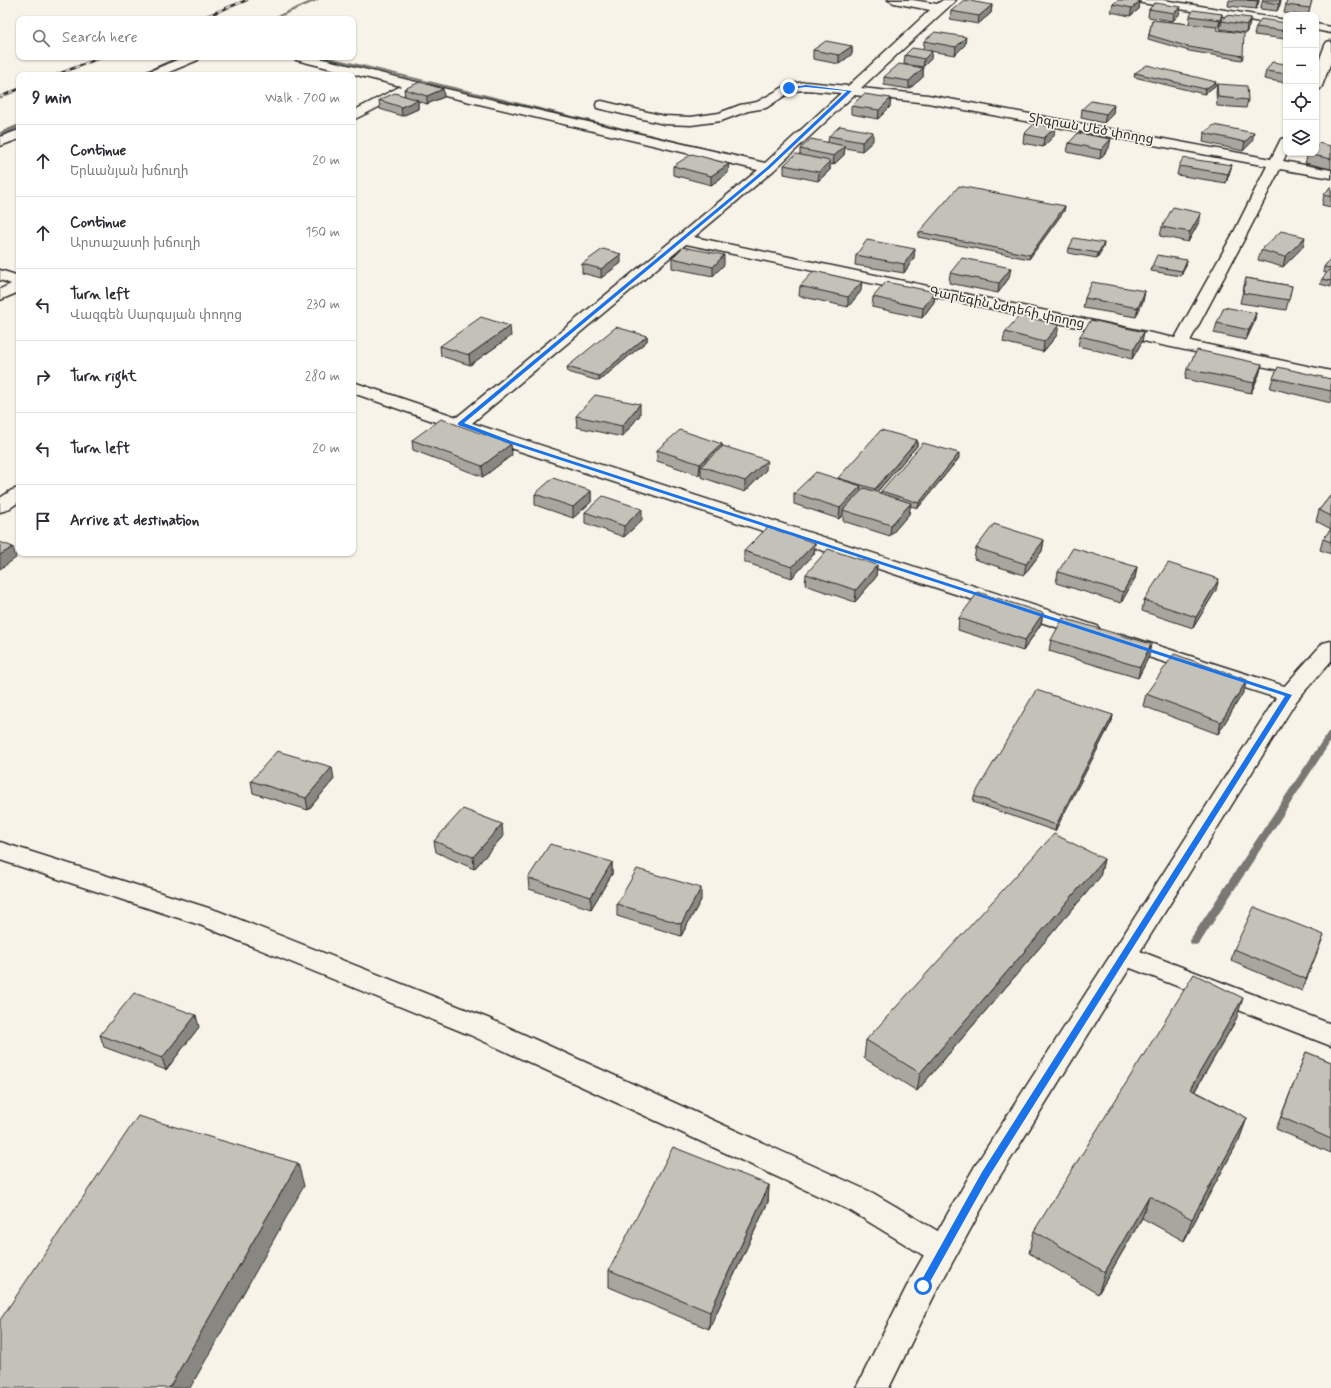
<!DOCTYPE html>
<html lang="en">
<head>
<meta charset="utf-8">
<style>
	body { margin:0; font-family:Mynerve,"Noto Sans Armenian",sans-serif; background:#f7f7f7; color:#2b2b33 }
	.controls { position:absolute; right:12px; top:12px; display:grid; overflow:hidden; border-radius:8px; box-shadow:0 1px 3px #0004 }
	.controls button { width:36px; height:36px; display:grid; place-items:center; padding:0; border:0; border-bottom:1px solid #e1e1e2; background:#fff; color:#2b2b33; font:20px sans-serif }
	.stop { position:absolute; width:12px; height:12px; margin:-9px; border:3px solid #1a73e8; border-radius:50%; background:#fff }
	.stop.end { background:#1a73e8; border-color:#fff; box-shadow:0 1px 4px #0008 }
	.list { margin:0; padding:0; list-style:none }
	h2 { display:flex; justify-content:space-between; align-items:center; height:52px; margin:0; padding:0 16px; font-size:17px }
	h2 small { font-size:13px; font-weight:400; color:#7c7c81 }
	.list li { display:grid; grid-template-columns:26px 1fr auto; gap:12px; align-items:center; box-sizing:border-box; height:72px; padding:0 16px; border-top:1px solid #e1e1e2 }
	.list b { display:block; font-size:15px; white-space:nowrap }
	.list p { margin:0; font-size:13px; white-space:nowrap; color:#7c7c81 }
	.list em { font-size:13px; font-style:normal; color:#7c7c81 }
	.icon { flex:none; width:22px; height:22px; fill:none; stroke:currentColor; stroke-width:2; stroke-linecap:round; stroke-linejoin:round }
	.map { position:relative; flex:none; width:1331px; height:1388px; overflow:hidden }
	.search { position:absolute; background:#fff; box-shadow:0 1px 3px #0004; left:16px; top:16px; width:340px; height:44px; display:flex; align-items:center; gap:10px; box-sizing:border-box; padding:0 14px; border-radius:8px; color:#7c7c81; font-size:15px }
	.panel { position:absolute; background:#fff; box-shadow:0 1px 3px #0004; left:16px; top:72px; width:340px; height:484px; border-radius:8px }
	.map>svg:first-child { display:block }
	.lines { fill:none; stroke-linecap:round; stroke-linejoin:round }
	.stream { fill:#7a7874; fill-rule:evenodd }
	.minor-casing { stroke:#2b2b2b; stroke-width:3 }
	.major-casing { stroke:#2b2b2b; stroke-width:3 }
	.minor { fill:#f7f3e8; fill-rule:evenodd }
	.major { fill:#f7f3e8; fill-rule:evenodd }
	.rail-casing { stroke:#2b2b2b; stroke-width:2.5 }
	.rail { stroke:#f7f3e8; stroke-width:1.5; stroke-dasharray:5; stroke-linecap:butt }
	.wall { fill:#a9a69f; stroke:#2b2b2b }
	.shaded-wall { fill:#898782; stroke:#2b2b2b }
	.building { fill:#c4c1b9; stroke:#2b2b2b }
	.route { fill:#1a73e8 }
	.labels { text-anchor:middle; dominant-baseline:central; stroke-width:3.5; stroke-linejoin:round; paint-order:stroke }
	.far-street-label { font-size:13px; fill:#2b2b2b; stroke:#f7f3e8 }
</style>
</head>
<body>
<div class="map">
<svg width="1331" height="1388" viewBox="0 0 1331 1388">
	<rect width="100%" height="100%" fill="#f7f3e8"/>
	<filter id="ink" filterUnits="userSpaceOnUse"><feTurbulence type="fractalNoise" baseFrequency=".025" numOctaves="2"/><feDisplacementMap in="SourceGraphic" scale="8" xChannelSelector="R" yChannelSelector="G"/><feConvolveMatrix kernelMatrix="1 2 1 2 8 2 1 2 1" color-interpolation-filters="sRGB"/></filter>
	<g filter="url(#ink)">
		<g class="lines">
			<g class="stream">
				<polygon points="313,0 319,0 275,19 269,19"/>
				<polygon points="177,57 183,57 143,75 136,75"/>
				<polygon points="321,57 329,57 732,154 729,156"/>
				<polygon points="19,124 19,128 0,136 0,132"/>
				<polygon points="1331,731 1331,741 1199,944 1195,945 1191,944 1190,941 1191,938 1328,732"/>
			</g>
			<g class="minor-casing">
				<g id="minor">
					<path d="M888,0h25l24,4 6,-4h13l-95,88 67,7 343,64 10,-20 5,-1v15h1l-4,8 48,9v8l-51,-9 -31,61 -59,111 141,30v10l-645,-137 -214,179 625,203 4,5 -4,5 -7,1 -7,-1 -579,-190 -151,-53v-11l104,35 301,-247 -347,-82 -2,4 -56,28v-9l48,-25 -105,-26 -2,-3h21l97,24 353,82 76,-70 -35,-3 -14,1 -26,17 -18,3 -27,10 -30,4 -27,-1 -67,-16 -1,-3 1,-3 5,-1 62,15 27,1 28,-4 21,-8 17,-3 32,-18 17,-2 42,4 82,-76 -36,-7zM854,95l74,8 339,63 -32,64 -60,108 -481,-101 79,-66z"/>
					<polygon points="1136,0 1163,0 1286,20 1286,26 1142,3"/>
					<polygon points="1316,24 1331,27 1331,33 1316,30"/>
					<polygon points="1331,41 1331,62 1322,86 1320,89 1316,90 1316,69 1325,45 1327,42"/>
					<polygon points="184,57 200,57 198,60 162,75 146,75 148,72"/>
					<polygon points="19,130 19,139 0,146 0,137"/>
					<polygon points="0,270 19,276 19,292 0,300 0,289 11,284 0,280"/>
					<polygon points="19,488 19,502 7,510 0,512 0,498 12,490"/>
					<polygon points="1121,634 1297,690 1300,695 1297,700 1289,702 1114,646 1110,641 1114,636"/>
					<polygon points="0,842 218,911 490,1019 873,1193 953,1240 957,1250 953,1260 942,1264 931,1260 851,1211 470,1035 200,925 0,860"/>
					<polygon points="1124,945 1331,1024 1331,1046 1115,962 1111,955 1115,948"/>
				</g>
			</g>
			<g class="major-casing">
				<polygon id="major" points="1331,641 1331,661 1297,700 995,1184 934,1296 889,1388 856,1388 912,1276 975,1166 1281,690 1323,643"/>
			</g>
			<use href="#minor" class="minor"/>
			<use href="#major" class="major"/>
			<g class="rail-casing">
				<g id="rail">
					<polyline points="199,19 247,0"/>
					<polyline points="56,75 102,57"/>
					<polyline points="0,97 19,89"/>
				</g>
			</g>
			<use href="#rail" class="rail"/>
		</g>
		<g class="wall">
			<polygon points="1229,0 1259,0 1256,9 1228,6"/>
			<polygon points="1263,0 1281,0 1277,11 1260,9"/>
			<polygon points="1287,0 1312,0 1308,15 1300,15 1284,13"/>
			<polygon points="1140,1 1139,9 1130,16 1111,12 1113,4"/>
			<polygon points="1155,3 1179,15 1173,21 1148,17 1149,9"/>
			<polygon points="992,5 991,13 978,24 950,19 951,11"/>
			<polygon points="1222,14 1221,22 1218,28 1217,27 1217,30 1243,56 1242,60 1189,51 1148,39 1152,20 1189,24 1190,16"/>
			<polygon points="1251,18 1249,26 1246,33 1220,29 1222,21"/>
			<polygon points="1286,23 1286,39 1254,35 1256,27"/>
			<polygon points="924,41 965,45 955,55 923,50"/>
			<polygon points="852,46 852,54 839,64 813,59 813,50"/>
			<polygon points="905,55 931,59 923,67 904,64"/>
			<polygon points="1286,64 1286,83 1264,79 1266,71"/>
			<polygon points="923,68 923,77 909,89 884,85 884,77"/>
			<polygon points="1135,73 1215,86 1204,94 1134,77"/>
			<polygon points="1217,84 1248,100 1246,108 1217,106 1216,92"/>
			<polygon points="404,89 443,89 444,97 427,104 418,101 418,109 402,116 380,109 379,100 405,96"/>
			<polygon points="851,106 890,107 878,119 851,114"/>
			<polygon points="1082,109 1113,114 1104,123 1081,118"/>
			<polygon points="1204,133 1252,142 1243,151 1203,142"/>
			<polygon points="1024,134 1054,136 1043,147 1023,143"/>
			<polygon points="829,136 873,141 862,151 845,148 844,155 833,165 830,164 830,170 818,181 784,174 784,165 800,155 800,149 828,142"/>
			<polygon points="1069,143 1109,148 1100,159 1067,152"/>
			<polygon points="1331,146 1331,169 1305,163 1308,154"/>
			<polygon points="1232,165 1226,183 1177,175 1179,166"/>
			<polygon points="673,166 728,173 711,185 673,175"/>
			<polygon points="1331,186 1331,207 1322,205 1324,195"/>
			<polygon points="1065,206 1064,211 1029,259 918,237 919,232"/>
			<polygon points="1201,213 1199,222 1188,242 1160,236 1162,227"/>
			<polygon points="1104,243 1103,248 1097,258 1068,253 1069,248"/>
			<polygon points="1303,247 1283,267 1258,260 1261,250"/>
			<polygon points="856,255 914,258 904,273 855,265"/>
			<polygon points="672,258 724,265 713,276 672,268"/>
			<polygon points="1331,258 1331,287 1320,284 1322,279 1327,273 1323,272 1324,267"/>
			<polygon points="1187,260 1186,265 1181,276 1151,271 1152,266"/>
			<polygon points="621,263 601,278 582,273 582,264"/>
			<polygon points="950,273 1009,278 998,293 949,283"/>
			<polygon points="1246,278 1292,286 1286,310 1240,303"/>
			<polygon points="800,286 861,291 848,307 799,296"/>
			<polygon points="1145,291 1143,301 1136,317 1083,308 1085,298"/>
			<polygon points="935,292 934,302 922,318 872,307 873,297"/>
			<polygon points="1256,313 1254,323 1246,340 1214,333 1217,323"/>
			<polygon points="1005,332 1057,335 1043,352 1003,342"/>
			<polygon points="511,336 470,365 441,356 440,346"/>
			<polygon points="647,336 647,341 599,381 568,372 567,367"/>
			<polygon points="1080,336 1142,342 1132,359 1078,346"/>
			<polygon points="1262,364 1259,375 1251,393 1185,379 1187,369"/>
			<polygon points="1273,378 1331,379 1331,403 1270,388"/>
			<polygon points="640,415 622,437 577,427 576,416"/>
			<polygon points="412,440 512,455 483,477 413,450"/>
			<polygon points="917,440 917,446 877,492 881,493 881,491 959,458 918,508 910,506 909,514 890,536 843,521 843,515 839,519 794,504 794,493 838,479 838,478"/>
			<polygon points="722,444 722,447 766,470 745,492 701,477 701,474 699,475 657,461 657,450"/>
			<polygon points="591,491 591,502 573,518 535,505 535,494"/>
			<polygon points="1331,495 1331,529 1316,521 1319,510"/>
			<polygon points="585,512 642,520 624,537 585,523"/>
			<polygon points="1331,529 1331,554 1320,550 1323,539"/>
			<polygon points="1044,540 1042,551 1024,575 974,559 976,548"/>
			<polygon points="815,543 814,554 792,578 744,562 744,551"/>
			<polygon points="877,565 876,577 855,602 805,585 806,574"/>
			<polygon points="1137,567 1135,578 1121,603 1056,583 1058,572"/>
			<polygon points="1216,590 1193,628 1142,611 1144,600"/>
			<polygon points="1043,613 1041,624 1023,651 958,630 959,618"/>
			<polygon points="1051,640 1149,656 1138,678 1049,651"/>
			<polygon points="1244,691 1218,734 1143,706 1146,694"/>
			<polygon points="1113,715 1112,721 1055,831 973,802 974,796"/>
			<polygon points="334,779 308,810 253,793 251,781"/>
			<polygon points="503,836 474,869 436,852 434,841"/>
			<polygon points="1104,859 1100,877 917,1091 864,1058 866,1040"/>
			<polygon points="612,862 612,874 591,909 529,889 528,878"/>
			<polygon points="701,900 681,936 617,916 617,904"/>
			<polygon points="1324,935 1302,991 1231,961 1234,949"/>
			<polygon points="1236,1020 1195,1091 1247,1118 1239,1140 1184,1241 1142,1218 1098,1294 1029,1253 1034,1231"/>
			<polygon points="199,1027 166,1070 104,1047 100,1035"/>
			<polygon points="1306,1052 1331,1062 1331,1153 1276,1129"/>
			<polygon points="769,1185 768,1202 709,1329 609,1287 609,1270"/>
		</g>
		<g class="shaded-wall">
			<polygon points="1258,0 1259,0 1259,2 1256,9"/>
			<polygon points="1280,0 1281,0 1280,5 1277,11"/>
			<polygon points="1140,1 1139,9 1130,16 1132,8"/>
			<polygon points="992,5 991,13 978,24 979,16"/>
			<polygon points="1181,7 1179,15 1173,21 1174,13"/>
			<polygon points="1222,14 1221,22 1218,28 1220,20"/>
			<polygon points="1251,18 1249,26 1246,33 1247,25"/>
			<polygon points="966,37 965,45 955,55 956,47"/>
			<polygon points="852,46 852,54 839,64 839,55"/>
			<polygon points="932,51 931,59 923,67 924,59"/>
			<polygon points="923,68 923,77 909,89 909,81"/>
			<polygon points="1216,82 1215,86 1204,94 1205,89"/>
			<polygon points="443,89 444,97 427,104 427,96"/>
			<polygon points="891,98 890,107 878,119 879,110"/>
			<polygon points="418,100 418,109 402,116 401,107"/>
			<polygon points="1114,105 1113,114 1104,123 1106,114"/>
			<polygon points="1055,127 1054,136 1043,147 1044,138"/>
			<polygon points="873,132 873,141 862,151 862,142"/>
			<polygon points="1254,133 1252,142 1243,151 1245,142"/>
			<polygon points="1111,139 1109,148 1100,159 1101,150"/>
			<polygon points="845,146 844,155 833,165 834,156"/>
			<polygon points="830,161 830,170 818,181 819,172"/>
			<polygon points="729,164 728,173 711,185 711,176"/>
			<polygon points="1232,165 1226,183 1228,174"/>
			<polygon points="1065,206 1064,211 1029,259 1030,255"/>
			<polygon points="1201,213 1199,222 1188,242 1190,232"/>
			<polygon points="1305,237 1303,247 1283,267 1285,257"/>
			<polygon points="1104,243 1103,248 1097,258 1098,253"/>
			<polygon points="915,249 914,258 904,273 904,264"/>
			<polygon points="621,254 621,263 601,278 601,269"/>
			<polygon points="724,255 724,265 713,276 713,267"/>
			<polygon points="1187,260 1186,265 1181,276 1182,271"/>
			<polygon points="1011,268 1009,278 998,293 999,283"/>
			<polygon points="862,282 861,291 848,307 848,297"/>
			<polygon points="1145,291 1143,301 1136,317 1138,308"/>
			<polygon points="935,292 934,302 922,318 923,308"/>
			<polygon points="1256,313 1254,323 1246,340 1249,330"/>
			<polygon points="1059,325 1057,335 1043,352 1044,342"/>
			<polygon points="510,326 511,336 470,365 469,355"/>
			<polygon points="1144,332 1142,342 1132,359 1134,349"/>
			<polygon points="647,336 647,341 599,381 599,376"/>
			<polygon points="1262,364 1259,375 1251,393 1254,383"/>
			<polygon points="640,404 640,415 622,437 622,426"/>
			<polygon points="917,440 917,446 875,494 875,489"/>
			<polygon points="511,444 512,455 483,477 482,466"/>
			<polygon points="722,444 722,454 701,466 701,474 699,475 700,464"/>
			<polygon points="959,453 959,458 918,508 919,503"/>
			<polygon points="767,460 766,470 745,492 745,481"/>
			<polygon points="861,486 860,497 843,510 843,515 839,519 840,508"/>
			<polygon points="591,491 591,502 573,518 573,507"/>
			<polygon points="911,503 909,514 890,536 891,525"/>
			<polygon points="642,509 642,520 624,537 624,526"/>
			<polygon points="1044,540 1042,551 1024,575 1026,564"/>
			<polygon points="815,543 814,554 792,578 792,567"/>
			<polygon points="13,547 16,558 0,569 0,555"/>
			<polygon points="877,565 876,577 855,602 856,590"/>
			<polygon points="1137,567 1135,578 1121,603 1123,592"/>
			<polygon points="1219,579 1216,590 1193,628 1196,617"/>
			<polygon points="1043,613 1041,624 1023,651 1025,640"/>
			<polygon points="1151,644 1149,656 1138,678 1140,667"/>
			<polygon points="1247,680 1244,691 1218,734 1221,722"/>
			<polygon points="1113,715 1112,721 1055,831 1056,825"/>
			<polygon points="332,767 334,779 308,810 306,798"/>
			<polygon points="502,824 503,836 474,869 473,857"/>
			<polygon points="1104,859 1100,877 917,1091 920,1073"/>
			<polygon points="612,862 612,874 591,909 591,897"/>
			<polygon points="701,888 701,900 681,936 681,924"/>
			<polygon points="1243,998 1236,1020 1183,1111 1190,1089"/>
			<polygon points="196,1015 199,1027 166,1070 162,1058"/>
			<polygon points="1247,1118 1239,1140 1184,1241 1192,1219"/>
			<polygon points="298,1163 304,1186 190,1388 169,1388"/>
			<polygon points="769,1185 768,1202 709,1329 710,1312"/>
			<polygon points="1149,1196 1142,1218 1098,1294 1105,1272"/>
		</g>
		<g class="building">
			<polygon points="964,0 992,5 979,16 951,11"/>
			<polygon points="1118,0 1135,0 1140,1 1132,8 1113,4"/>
			<polygon points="1247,0 1258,0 1258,1"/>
			<polygon points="1263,0 1280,0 1279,4 1262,1"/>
			<polygon points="1287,0 1312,0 1310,8 1286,5"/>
			<polygon points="1155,3 1181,7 1174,13 1149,9"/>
			<polygon points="1193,10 1222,14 1220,20 1190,16"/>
			<polygon points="1226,15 1251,18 1247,25 1222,21"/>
			<polygon points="1261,19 1286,23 1286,31 1256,27"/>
			<polygon points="1152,20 1217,27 1217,30 1244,33 1243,56 1189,47 1149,35"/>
			<polygon points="935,32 966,37 956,47 924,41"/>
			<polygon points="826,41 852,46 839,55 813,50"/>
			<polygon points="912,48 932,51 924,59 905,55"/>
			<polygon points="1272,62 1286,64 1286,74 1266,71"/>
			<polygon points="899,64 923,68 909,81 884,77"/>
			<polygon points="1147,65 1216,82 1205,89 1135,73"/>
			<polygon points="420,82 443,89 427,96 404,89"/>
			<polygon points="1217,84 1247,86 1248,100 1218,97"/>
			<polygon points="395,93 418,100 401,107 379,100"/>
			<polygon points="864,94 891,98 879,110 851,106"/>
			<polygon points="1091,101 1114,105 1106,114 1082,109"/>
			<polygon points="1035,123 1055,127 1044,138 1024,134"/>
			<polygon points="1214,125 1254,133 1245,142 1204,133"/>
			<polygon points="840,126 873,132 862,142 829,136"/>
			<polygon points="1078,133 1111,139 1101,150 1069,143"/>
			<polygon points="811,139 845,146 834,156 800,149"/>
			<polygon points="1318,143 1331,146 1331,159 1308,154 1309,153 1316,153 1316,145"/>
			<polygon points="692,154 729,164 711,176 673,166"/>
			<polygon points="796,154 830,161 819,172 784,165"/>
			<polygon points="1183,158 1232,165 1228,174 1179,166"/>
			<polygon points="959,186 1065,206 1030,255 919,232"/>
			<polygon points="1331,186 1331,197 1324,195"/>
			<polygon points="1173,207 1201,213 1190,232 1162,227"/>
			<polygon points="1281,231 1305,237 1285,257 1261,250"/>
			<polygon points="1074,238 1104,243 1098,253 1069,248"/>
			<polygon points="867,240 915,249 904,264 856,255"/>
			<polygon points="683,247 724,255 713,267 672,258"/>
			<polygon points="603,249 621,254 601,269 582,264"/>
			<polygon points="1157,255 1187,260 1182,271 1152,266"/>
			<polygon points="962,258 1011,268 999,283 950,273"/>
			<polygon points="1331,258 1331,268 1324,267"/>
			<polygon points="1329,270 1331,270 1331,281 1322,279"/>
			<polygon points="814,271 862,282 848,297 800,286"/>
			<polygon points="1246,278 1292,286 1289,300 1243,293"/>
			<polygon points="886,282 935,292 923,308 873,297"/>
			<polygon points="1092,282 1145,291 1138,308 1085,298"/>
			<polygon points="1224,307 1256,313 1249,330 1217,323"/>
			<polygon points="1020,315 1059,325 1044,342 1005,332"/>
			<polygon points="481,317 510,326 469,355 440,346"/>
			<polygon points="1091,320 1144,332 1134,349 1080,336"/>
			<polygon points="616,327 647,336 599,376 567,367"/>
			<polygon points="1197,350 1262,364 1254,383 1187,369"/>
			<polygon points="1278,367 1331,379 1331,391 1273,378"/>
			<polygon points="595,395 640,404 622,426 576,416"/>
			<polygon points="441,419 511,444 482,466 412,440"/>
			<polygon points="680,430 722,444 700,464 657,450"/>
			<polygon points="881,430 917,440 875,489 838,478"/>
			<polygon points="923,443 959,453 919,503 881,491"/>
			<polygon points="723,446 767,460 745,481 701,466"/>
			<polygon points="816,472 861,486 840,508 794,493"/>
			<polygon points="553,478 591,491 573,507 535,494"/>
			<polygon points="864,488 911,503 891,525 843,510"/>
			<polygon points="1331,495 1331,516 1319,510"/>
			<polygon points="603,496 642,509 624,526 585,512"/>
			<polygon points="994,524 1044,540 1026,564 976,548"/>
			<polygon points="768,527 815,543 792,567 744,551"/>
			<polygon points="1331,529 1331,542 1323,539"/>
			<polygon points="0,542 13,547 0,555"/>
			<polygon points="1073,548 1137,567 1123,592 1058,572"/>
			<polygon points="828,549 877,565 856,590 806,574"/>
			<polygon points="1168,563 1219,579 1196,617 1144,600"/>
			<polygon points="978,592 1043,613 1025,640 959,618"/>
			<polygon points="1063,618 1151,644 1140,667 1051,640"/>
			<polygon points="1174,654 1247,680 1221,722 1146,694"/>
			<polygon points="1036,690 1113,715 1056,825 974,796"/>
			<polygon points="277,751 332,767 306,798 251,781"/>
			<polygon points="463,809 502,824 473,857 434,841"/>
			<polygon points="1054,834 1104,859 920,1073 866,1040"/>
			<polygon points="550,844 612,862 591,897 528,878"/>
			<polygon points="637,869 701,888 681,924 617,904"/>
			<polygon points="1254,907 1324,935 1306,979 1234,949"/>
			<polygon points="1194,974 1243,998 1190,1089 1247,1118 1192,1219 1149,1196 1105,1272 1034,1231"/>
			<polygon points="134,993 196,1015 162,1058 100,1035"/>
			<polygon points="1306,1052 1331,1062 1331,1139 1281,1117"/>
			<polygon points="138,1116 298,1163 169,1388 0,1388 0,1320"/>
			<polygon points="673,1147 769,1185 710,1312 609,1270"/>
		</g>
	</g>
	<polygon class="route" points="806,85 852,91 769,169 464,423 511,441 1292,695 988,1178 926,1289 923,1290 920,1289 918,1286 920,1283 982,1172 1285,696 508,443 458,425 458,423 767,167 847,91 806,87 789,89 787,88"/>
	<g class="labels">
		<g class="far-street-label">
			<text transform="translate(1091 129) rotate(10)">Տիգրան Մեծ փողոց</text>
			<text transform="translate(1007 308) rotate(12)">Գարեգին Նժդեհի փողոց</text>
		</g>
	</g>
</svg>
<div class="controls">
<button>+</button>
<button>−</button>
<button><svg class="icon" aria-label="locate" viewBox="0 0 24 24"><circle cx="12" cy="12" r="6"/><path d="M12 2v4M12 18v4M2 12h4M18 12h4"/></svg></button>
<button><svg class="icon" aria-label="layers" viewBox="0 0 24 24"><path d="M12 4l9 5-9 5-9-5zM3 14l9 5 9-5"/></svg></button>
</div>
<div class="stop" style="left:923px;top:1286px"></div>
<div class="stop end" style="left:789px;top:88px"></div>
<div class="search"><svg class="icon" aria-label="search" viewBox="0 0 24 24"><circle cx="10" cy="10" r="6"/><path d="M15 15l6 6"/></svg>Search here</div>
<section class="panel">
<h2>9 min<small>Walk · 700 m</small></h2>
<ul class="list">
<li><svg class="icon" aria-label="ahead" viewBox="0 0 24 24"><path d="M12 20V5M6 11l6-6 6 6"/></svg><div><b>Continue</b><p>Երևանյան խճուղի</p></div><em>20 m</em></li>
<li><svg class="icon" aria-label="ahead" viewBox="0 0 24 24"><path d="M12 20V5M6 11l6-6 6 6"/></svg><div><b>Continue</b><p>Արտաշատի խճուղի</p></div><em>150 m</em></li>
<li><svg class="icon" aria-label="left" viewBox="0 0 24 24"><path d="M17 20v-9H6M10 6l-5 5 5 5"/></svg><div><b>Turn left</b><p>Վազգեն Սարգսյան փողոց</p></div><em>230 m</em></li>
<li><svg class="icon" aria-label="right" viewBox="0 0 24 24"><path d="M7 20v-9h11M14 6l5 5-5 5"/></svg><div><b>Turn right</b></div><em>280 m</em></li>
<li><svg class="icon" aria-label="left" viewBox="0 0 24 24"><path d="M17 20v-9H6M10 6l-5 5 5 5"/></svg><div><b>Turn left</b></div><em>20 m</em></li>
<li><svg class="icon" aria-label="arrive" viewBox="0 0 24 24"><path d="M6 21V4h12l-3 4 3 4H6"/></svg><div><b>Arrive at destination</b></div></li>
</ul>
</section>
</div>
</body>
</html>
